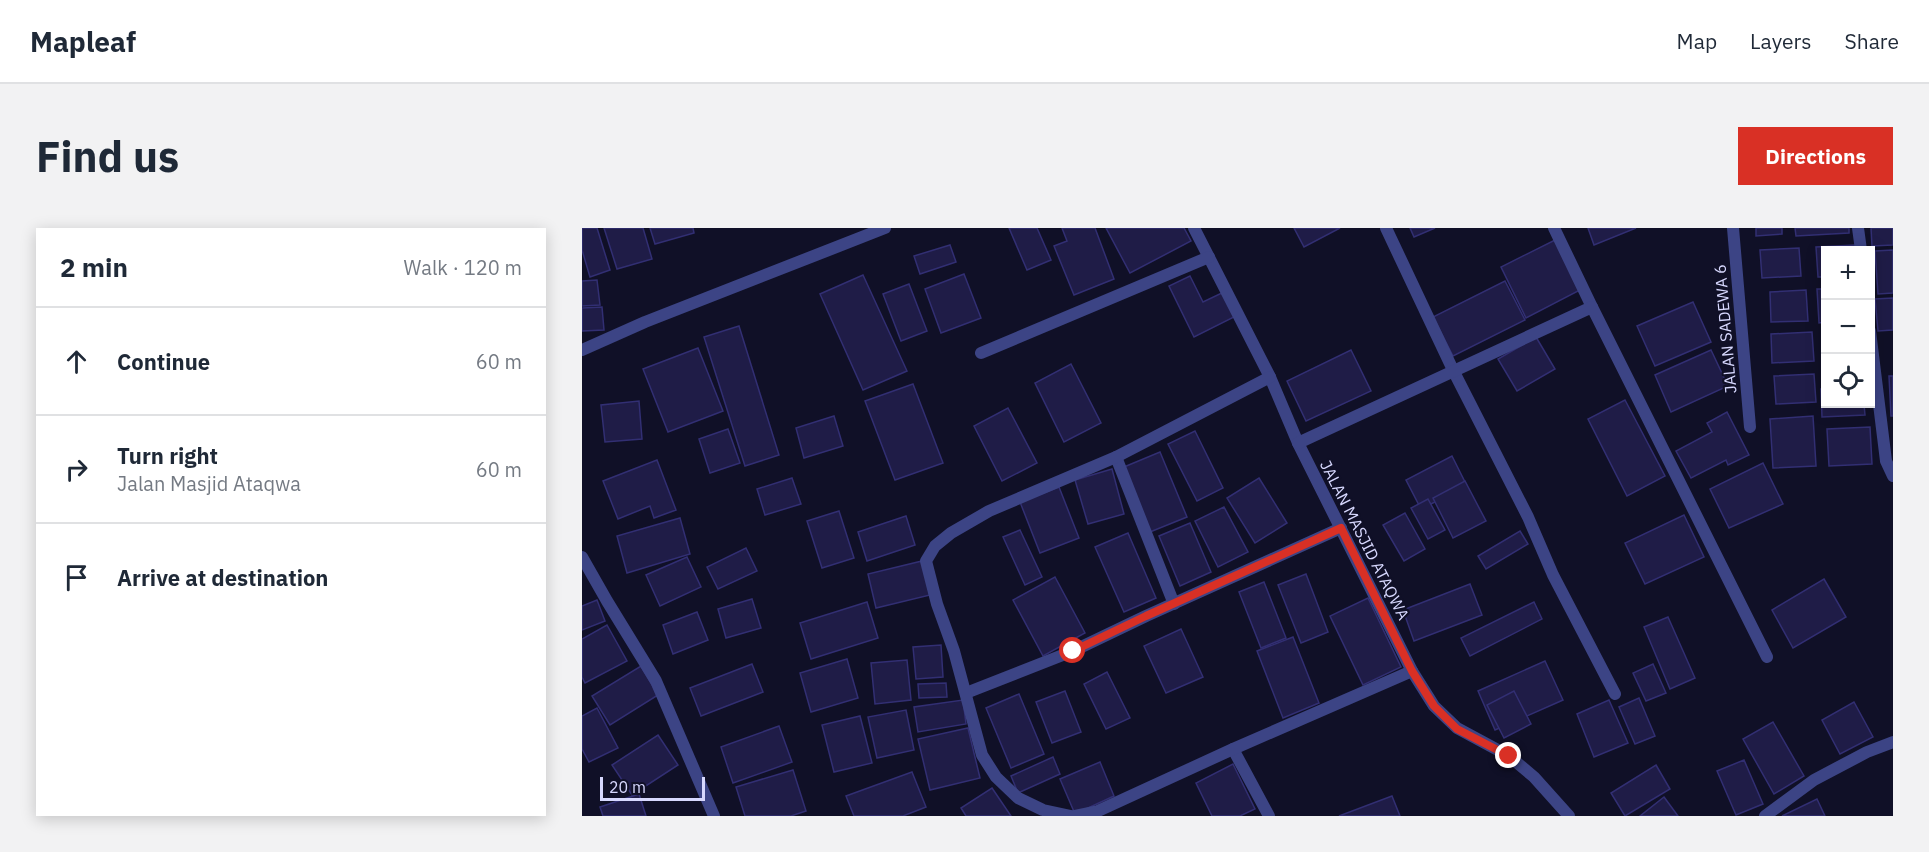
<!DOCTYPE html>
<html lang="en">
<head>
<meta charset="utf-8">
<style>
	body { margin:0; font-family:"IBM Plex Sans",sans-serif; background:#f2f2f3; color:#1f2937 }
	.controls { position:absolute; right:18px; top:18px; display:grid; overflow:hidden; border-radius:0px; box-shadow:0 3px 15px #0003 }
	.controls button { width:54px; height:54px; display:grid; place-items:center; padding:0; border:0; border-bottom:2px solid #e0e1e3; background:#fff; color:#1f2937; font:30px sans-serif }
	.scale { position:absolute; left:18px; bottom:15px; width:105px; box-sizing:border-box; padding-left:6px; border:3px solid #d7d8fe; border-top:0; font-size:16px; line-height:21px; white-space:nowrap; color:#d7d8fe; -webkit-text-stroke:4px #101027; paint-order:stroke }
	.stop { position:absolute; width:18px; height:18px; margin:-14px; border:4px solid #d93025; border-radius:50%; background:#fff }
	.stop.end { background:#d93025; border-color:#fff; box-shadow:0 2px 6px #0008 }
	.list { margin:0; padding:0; list-style:none }
	h2 { display:flex; justify-content:space-between; align-items:center; height:78px; margin:0; padding:0 24px; font-size:26px }
	h2 small { font-size:20px; font-weight:400; color:#747a83 }
	.list li { display:grid; grid-template-columns:39px 1fr auto; gap:18px; align-items:center; box-sizing:border-box; height:108px; padding:0 24px; border-top:2px solid #e0e1e3 }
	.list b { display:block; font-size:22px; white-space:nowrap }
	.list p { margin:0; font-size:20px; white-space:nowrap; color:#747a83 }
	.list em { font-size:20px; font-style:normal; color:#747a83 }
	.icon { flex:none; width:33px; height:33px; fill:none; stroke:currentColor; stroke-width:2; stroke-linecap:round; stroke-linejoin:round }
	.map { position:relative; flex:none; width:1311px; height:588px; overflow:hidden; border-radius:0px }
	header { display:flex; align-items:center; gap:36px; box-sizing:border-box; height:84px; padding:0 30px; background:#fff; border-bottom:2px solid #e0e1e3 }
	header strong { font-size:28px }
	nav { display:flex; gap:33px; margin-inline-start:auto; font-size:21px }
	.intro { display:flex; align-items:center; justify-content:space-between; box-sizing:border-box; height:144px; padding:0 36px }
	h1 { margin:0; font-size:42px }
	.button { padding:15px 27px; border-radius:0px; background:#d93025; color:#fff; font-size:21px; font-weight:700 }
	main { display:flex; gap:36px; padding:0 36px }
	aside { flex:1; background:#fff; border-radius:0px; box-shadow:0 3px 15px #0003 }
	.map>svg:first-child { display:block }
	.building { fill:#1f1c47; stroke:#322f73; stroke-width:1.5 }
	.lines { fill:none; stroke-linecap:round; stroke-linejoin:round }
	.street { stroke:#3c4485; stroke-width:12 }
	.route { stroke:#d93025; stroke-width:8 }
	.labels { text-anchor:middle; dominant-baseline:central; stroke-width:4.5; stroke-linejoin:round; paint-order:stroke }
	.street-label { font-size:16px; fill:#d7d8fe; stroke:#101027 }
</style>
</head>
<body>
<header>
<strong>Mapleaf</strong>
<nav><a>Map</a><a>Layers</a><a>Share</a></nav>
</header>
<div class="intro"><h1>Find us</h1><a class="button">Directions</a></div>
<main>
<aside>
<h2>2 min<small>Walk · 120 m</small></h2>
<ul class="list">
<li><svg class="icon" aria-label="ahead" viewBox="0 0 24 24"><path d="M12 20V5M6 11l6-6 6 6"/></svg><div><b>Continue</b></div><em>60 m</em></li>
<li><svg class="icon" aria-label="right" viewBox="0 0 24 24"><path d="M7 20v-9h11M14 6l5 5-5 5"/></svg><div><b>Turn right</b><p>Jalan Masjid Ataqwa</p></div><em>60 m</em></li>
<li><svg class="icon" aria-label="arrive" viewBox="0 0 24 24"><path d="M6 21V4h12l-3 4 3 4H6"/></svg><div><b>Arrive at destination</b></div></li>
</ul>
</aside>
<div class="map">
<svg width="1311" height="588" viewBox="0 0 1311 588">
	<rect width="100%" height="100%" fill="#101027"/>
	<g class="building">
		<polygon points="0,0 15,0 28,42 8,49 0,22"/>
		<polygon points="22,0 61,0 70,31 35,41"/>
		<polygon points="68,0 111,0 112,5 73,16"/>
		<polygon points="427,0 455,0 469,32 445,42"/>
		<polygon points="480,0 513,0 532,51 492,67 472,18 485,13"/>
		<polygon points="524,0 602,0 609,13 548,45"/>
		<polygon points="712,0 758,0 722,19"/>
		<polygon points="828,0 853,0 832,9"/>
		<polygon points="1006,0 1054,0 1012,17"/>
		<polygon points="1174,0 1200,0 1200,6 1174,8"/>
		<polygon points="1213,0 1267,0 1267,5 1214,8"/>
		<polygon points="1289,0 1311,0 1311,17 1290,18"/>
		<polygon points="975,11 1000,61 944,90 919,39"/>
		<polygon points="368,17 374,34 338,46 332,28"/>
		<polygon points="1273,17 1274,22 1244,22 1244,49 1236,49 1234,19"/>
		<polygon points="1217,20 1219,48 1180,50 1178,22"/>
		<polygon points="1311,22 1311,65 1296,66 1293,23"/>
		<polygon points="382,46 399,90 359,105 343,61"/>
		<polygon points="281,47 325,143 281,162 238,66"/>
		<polygon points="608,48 621,74 644,63 656,87 612,109 587,58"/>
		<polygon points="15,52 18,77 0,78 0,53"/>
		<polygon points="923,53 943,92 871,128 851,89"/>
		<polygon points="327,56 345,103 319,113 301,66"/>
		<polygon points="1235,61 1244,61 1244,94 1237,95"/>
		<polygon points="1224,62 1226,93 1189,94 1188,64"/>
		<polygon points="1311,70 1311,102 1296,103 1293,71"/>
		<polygon points="1111,74 1129,114 1073,138 1055,98"/>
		<polygon points="20,79 22,102 0,103 0,80"/>
		<polygon points="157,98 197,227 163,238 122,109"/>
		<polygon points="1230,104 1232,133 1190,135 1189,106"/>
		<polygon points="954,109 973,141 935,163 916,131"/>
		<polygon points="116,120 141,183 86,204 61,141"/>
		<polygon points="769,122 789,163 724,193 705,153"/>
		<polygon points="1129,122 1146,158 1089,184 1073,147"/>
		<polygon points="489,136 519,195 482,214 453,155"/>
		<polygon points="1232,146 1234,174 1194,176 1192,148"/>
		<polygon points="1307,148 1311,148 1311,188 1309,188"/>
		<polygon points="331,156 361,235 313,252 283,173"/>
		<polygon points="1239,161 1244,161 1244,176 1282,176 1283,187 1240,189"/>
		<polygon points="1043,172 1083,248 1045,268 1006,191"/>
		<polygon points="57,173 60,211 23,214 19,177"/>
		<polygon points="426,180 455,235 420,253 392,198"/>
		<polygon points="1145,184 1167,227 1146,237 1144,232 1109,250 1094,223 1130,204 1125,195"/>
		<polygon points="252,188 261,218 222,230 214,200"/>
		<polygon points="1231,188 1234,238 1191,240 1188,191"/>
		<polygon points="1288,199 1290,236 1247,238 1245,201"/>
		<polygon points="146,201 158,235 128,245 117,211"/>
		<polygon points="613,203 641,260 615,273 586,216"/>
		<polygon points="578,224 605,289 568,304 542,239"/>
		<polygon points="870,228 885,258 839,281 824,252"/>
		<polygon points="75,232 94,282 72,290 68,278 36,291 21,253"/>
		<polygon points="1181,235 1201,276 1147,300 1128,261"/>
		<polygon points="530,241 542,286 506,296 493,252"/>
		<polygon points="210,250 219,276 183,287 175,261"/>
		<polygon points="677,250 705,295 673,315 645,270"/>
		<polygon points="883,253 904,293 871,310 851,270"/>
		<polygon points="477,259 497,310 458,325 438,274"/>
		<polygon points="846,271 863,302 846,311 829,280"/>
		<polygon points="642,279 666,324 636,339 613,293"/>
		<polygon points="257,283 272,330 240,340 225,293"/>
		<polygon points="823,285 843,321 822,333 801,297"/>
		<polygon points="1102,287 1122,329 1063,356 1043,315"/>
		<polygon points="324,288 333,317 285,333 276,304"/>
		<polygon points="98,290 108,326 45,345 35,308"/>
		<polygon points="608,295 629,344 598,358 577,308"/>
		<polygon points="438,302 460,349 443,357 421,309"/>
		<polygon points="938,303 946,316 904,341 896,328"/>
		<polygon points="546,305 574,370 542,384 513,319"/>
		<polygon points="164,320 175,343 136,361 125,339"/>
		<polygon points="105,329 119,359 78,378 64,347"/>
		<polygon points="340,333 348,367 294,380 286,346"/>
		<polygon points="724,346 746,404 719,415 696,357"/>
		<polygon points="473,349 503,405 461,428 431,372"/>
		<polygon points="1242,351 1264,389 1211,420 1190,382"/>
		<polygon points="682,354 704,410 679,420 657,364"/>
		<polygon points="888,356 900,387 832,413 821,382"/>
		<polygon points="786,370 819,439 781,457 748,388"/>
		<polygon points="170,371 179,400 144,410 136,381"/>
		<polygon points="15,372 23,393 0,402 0,378"/>
		<polygon points="285,374 296,410 229,431 218,395"/>
		<polygon points="952,374 960,391 888,428 879,410"/>
		<polygon points="115,384 126,412 91,426 81,397"/>
		<polygon points="1086,389 1113,450 1088,461 1062,399"/>
		<polygon points="25,397 45,433 3,455 0,449 0,411"/>
		<polygon points="599,401 621,449 584,465 562,418"/>
		<polygon points="711,409 737,475 701,490 675,423"/>
		<polygon points="359,417 361,449 334,451 331,419"/>
		<polygon points="265,431 276,470 229,484 218,445"/>
		<polygon points="325,432 329,472 293,476 289,435"/>
		<polygon points="963,433 981,472 913,502 896,463"/>
		<polygon points="170,436 181,464 119,488 108,460"/>
		<polygon points="1071,436 1084,465 1064,473 1051,445"/>
		<polygon points="59,438 76,467 28,497 10,468"/>
		<polygon points="525,444 548,490 524,501 502,456"/>
		<polygon points="364,455 365,469 337,470 336,456"/>
		<polygon points="483,463 499,504 470,515 454,474"/>
		<polygon points="932,463 949,496 922,510 905,477"/>
		<polygon points="437,466 462,526 429,540 404,480"/>
		<polygon points="1057,470 1073,508 1053,516 1037,479"/>
		<polygon points="381,472 384,496 336,504 332,479"/>
		<polygon points="1027,472 1046,515 1012,529 995,486"/>
		<polygon points="1272,474 1291,509 1258,526 1240,492"/>
		<polygon points="15,480 36,520 7,534 0,521 0,488"/>
		<polygon points="324,482 332,522 295,530 286,489"/>
		<polygon points="278,488 290,535 252,544 240,497"/>
		<polygon points="1191,494 1222,548 1192,566 1161,511"/>
		<polygon points="197,498 210,534 151,555 139,519"/>
		<polygon points="386,500 398,550 348,562 336,511"/>
		<polygon points="76,507 96,537 50,567 30,537"/>
		<polygon points="471,529 478,546 436,565 429,548"/>
		<polygon points="1162,532 1181,576 1154,587 1135,543"/>
		<polygon points="518,534 532,568 493,586 478,551"/>
		<polygon points="651,536 673,581 658,588 630,588 614,555"/>
		<polygon points="1074,537 1088,561 1043,588 1029,565"/>
		<polygon points="211,542 224,583 209,588 163,588 154,559"/>
		<polygon points="330,544 344,579 321,588 272,588 264,568"/>
		<polygon points="410,560 429,588 384,588 379,580"/>
		<polygon points="57,566 64,588 21,588 18,579"/>
		<polygon points="810,568 818,588 757,588"/>
		<polygon points="1082,569 1096,588 1058,588"/>
		<polygon points="1235,571 1243,588 1200,588"/>
	</g>
	<g class="lines">
		<g class="street">
			<polyline points="612,0 688,149 716,215 830,443 852,478 875,500 927,528 952,549 987,588"/>
			<polyline points="804,0 871,142 946,289 971,347 1033,466"/>
			<polyline points="972,0 1010,79"/>
			<polyline points="1151,0 1168,199"/>
			<polyline points="1276,0 1279,22"/>
			<polyline points="1288,103 1304,233 1311,248"/>
			<polyline points="0,122 63,94 303,0"/>
			<polyline points="399,125 627,29"/>
			<polyline points="716,215 1010,79 1185,429"/>
			<polyline points="534,229 592,376"/>
			<polyline points="0,329 25,373 74,453 132,588"/>
			<polyline points="384,465 491,423 564,388 759,300"/>
			<polyline points="651,521 687,588"/>
			<polyline points="489,588 461,582 436,570 414,549 400,527 372,423 355,376 344,333 353,318 369,305 407,283 534,229 688,149"/>
			<polyline points="492,588 516,583 651,521 830,443"/>
			<polyline points="1183,588 1232,552 1285,524 1311,514"/>
		</g>
	</g>
	<g class="lines">
		<polyline class="route" points="491,423 564,388 759,300 830,443 852,478 875,501 927,528"/>
	</g>
	<g class="labels">
		<g class="street-label">
			<text transform="translate(1143 101) rotate(-95)">JALAN SADEWA 6</text>
			<text transform="translate(783 312) rotate(63)">JALAN MASJID ATAQWA</text>
		</g>
	</g>
</svg>
<div class="controls">
<button>+</button>
<button>−</button>
<button><svg class="icon" aria-label="locate" viewBox="0 0 24 24"><circle cx="12" cy="12" r="6"/><path d="M12 2v4M12 18v4M2 12h4M18 12h4"/></svg></button>
</div>
<div class="scale">20 m</div>
<div class="stop" style="left:491px;top:423px"></div>
<div class="stop end" style="left:927px;top:528px"></div>
</div>
</main>
</body>
</html>
